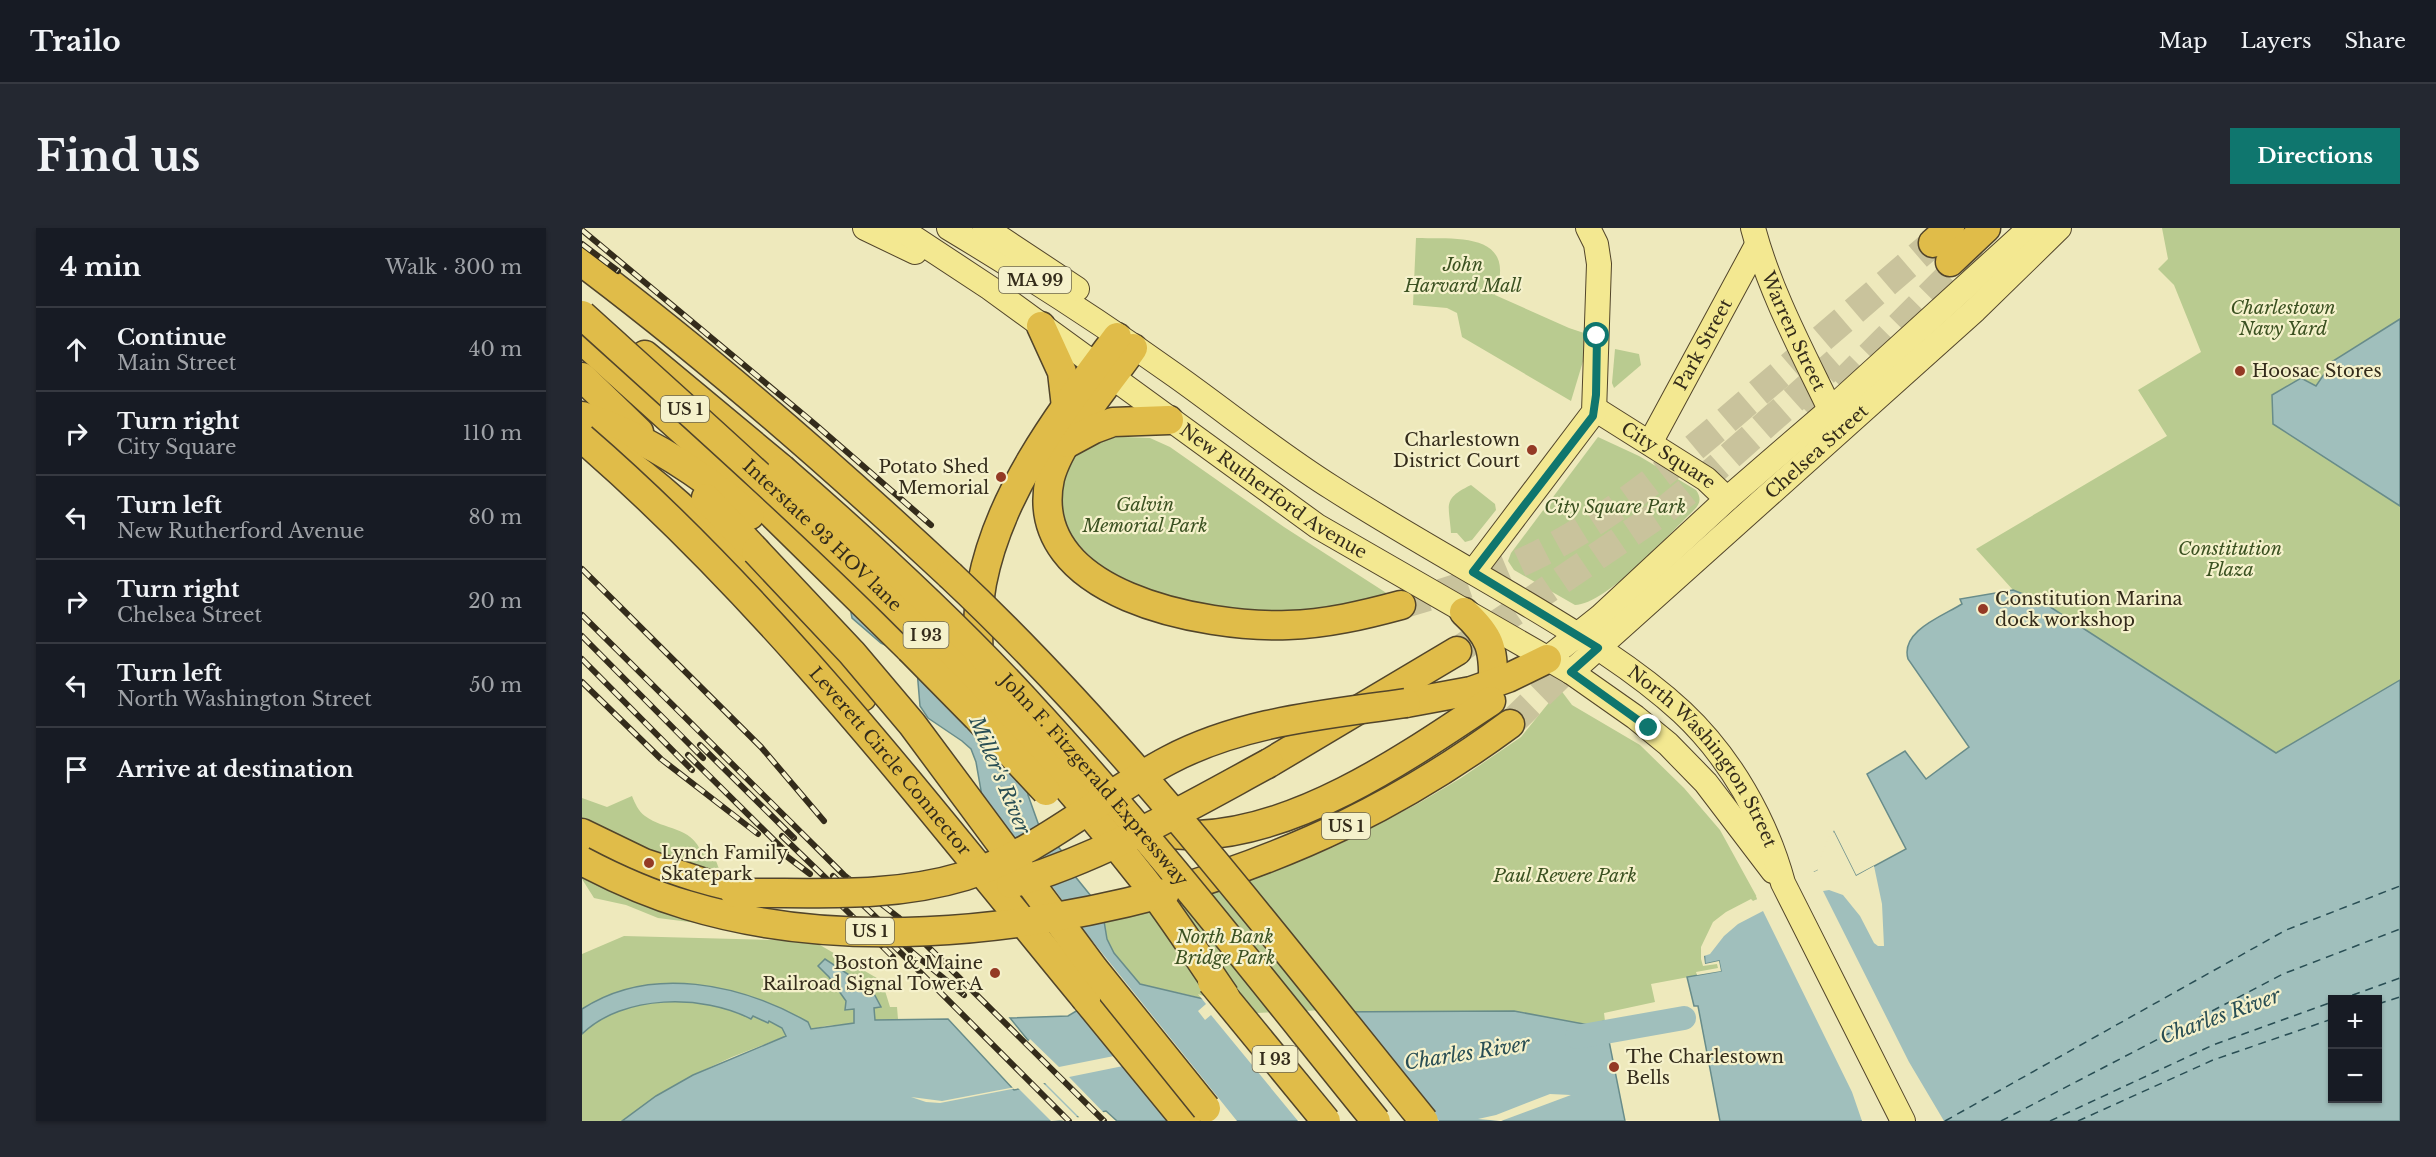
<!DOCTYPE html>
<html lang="en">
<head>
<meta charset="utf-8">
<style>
	body { margin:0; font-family:"Libre Baskerville",serif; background:#242831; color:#f1f3f6 }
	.controls { position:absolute; right:18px; bottom:18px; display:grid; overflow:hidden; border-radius:0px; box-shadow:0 2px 4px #0004 }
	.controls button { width:54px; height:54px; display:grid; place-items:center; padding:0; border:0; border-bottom:2px solid #363941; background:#171b24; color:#f1f3f6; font:30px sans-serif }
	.stop { position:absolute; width:18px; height:18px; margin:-14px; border:4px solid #0f766e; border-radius:50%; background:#fff }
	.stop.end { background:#0f766e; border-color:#fff; box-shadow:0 2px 6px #0008 }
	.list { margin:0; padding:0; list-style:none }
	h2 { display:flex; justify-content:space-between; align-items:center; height:78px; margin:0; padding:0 24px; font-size:26px }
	h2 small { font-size:20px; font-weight:400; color:#9ea1a6 }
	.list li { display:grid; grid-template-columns:39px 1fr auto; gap:18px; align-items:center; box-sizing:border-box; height:84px; padding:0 24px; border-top:2px solid #363941 }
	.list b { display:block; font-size:22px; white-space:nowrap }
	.list p { margin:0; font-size:20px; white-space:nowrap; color:#9ea1a6 }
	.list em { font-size:20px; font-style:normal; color:#9ea1a6 }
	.icon { flex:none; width:33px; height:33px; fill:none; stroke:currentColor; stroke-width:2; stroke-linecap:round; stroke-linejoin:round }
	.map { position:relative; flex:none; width:1818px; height:893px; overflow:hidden; border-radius:0px }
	header { display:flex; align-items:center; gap:36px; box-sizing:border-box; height:84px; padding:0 30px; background:#171b24; border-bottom:2px solid #363941 }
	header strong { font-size:28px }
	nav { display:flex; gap:33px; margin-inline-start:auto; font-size:21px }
	.intro { display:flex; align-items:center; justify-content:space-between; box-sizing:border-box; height:144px; padding:0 36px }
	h1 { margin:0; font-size:42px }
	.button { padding:15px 27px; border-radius:0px; background:#0f766e; color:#fff; font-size:21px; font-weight:700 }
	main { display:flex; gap:36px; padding:0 36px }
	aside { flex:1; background:#171b24; border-radius:0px; box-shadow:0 2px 4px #0004 }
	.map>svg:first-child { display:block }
	.green { fill:#b9cb90 }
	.water { fill:#a0bfbc; stroke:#688c8a; stroke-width:1.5; fill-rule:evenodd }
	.pier { fill:#eee9bc }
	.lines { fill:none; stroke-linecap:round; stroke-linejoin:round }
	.river { stroke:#a0bfbc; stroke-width:24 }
	.ferry { stroke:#294e54; stroke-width:1.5; stroke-dasharray:8 6; stroke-linecap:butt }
	.highway-tunnel { stroke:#c9c39c; stroke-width:28; stroke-dasharray:28 14; stroke-linecap:butt }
	.major-casing { stroke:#52452a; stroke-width:26 }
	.highway-casing { stroke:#52452a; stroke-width:31 }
	.major { stroke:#f3e891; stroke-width:24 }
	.highway { stroke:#e0bc49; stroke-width:28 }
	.rail-casing { stroke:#342c1b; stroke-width:6 }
	.rail { stroke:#f5f1cb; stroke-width:4; stroke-dasharray:11; stroke-linecap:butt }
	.highway-bridge-casing { stroke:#52452a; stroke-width:31; stroke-linecap:butt }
	.highway-bridge { stroke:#e0bc49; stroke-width:28 }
	.route { stroke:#0f766e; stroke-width:8 }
	.poi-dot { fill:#943a25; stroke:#f5f1cb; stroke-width:2 }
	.labels { text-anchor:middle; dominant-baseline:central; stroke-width:4.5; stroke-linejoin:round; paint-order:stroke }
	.shield { fill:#f5f1cb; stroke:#6e6750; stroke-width:1.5 }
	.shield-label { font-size:16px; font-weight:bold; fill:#342c1b }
	.park-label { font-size:18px; font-style:italic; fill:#3b5121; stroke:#f5f1cb }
	.street-label { font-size:18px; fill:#342c1b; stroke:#f5f1cb }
	.poi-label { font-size:18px; fill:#342c1b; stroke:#f5f1cb; text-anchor:start }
	.water-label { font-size:20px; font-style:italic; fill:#294e54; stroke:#f5f1cb }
</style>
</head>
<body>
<header>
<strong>Trailo</strong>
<nav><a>Map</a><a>Layers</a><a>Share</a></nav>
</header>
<div class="intro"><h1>Find us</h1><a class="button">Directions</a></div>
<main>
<aside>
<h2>4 min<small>Walk · 300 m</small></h2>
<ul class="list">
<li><svg class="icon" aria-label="ahead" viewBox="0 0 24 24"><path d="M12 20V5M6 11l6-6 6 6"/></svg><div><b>Continue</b><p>Main Street</p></div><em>40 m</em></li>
<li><svg class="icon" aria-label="right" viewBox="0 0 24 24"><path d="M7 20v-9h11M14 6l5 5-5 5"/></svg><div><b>Turn right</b><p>City Square</p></div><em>110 m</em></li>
<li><svg class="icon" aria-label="left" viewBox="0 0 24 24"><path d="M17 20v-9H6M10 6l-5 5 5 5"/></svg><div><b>Turn left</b><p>New Rutherford Avenue</p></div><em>80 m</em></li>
<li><svg class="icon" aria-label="right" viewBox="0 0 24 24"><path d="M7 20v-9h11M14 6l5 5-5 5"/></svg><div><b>Turn right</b><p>Chelsea Street</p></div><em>20 m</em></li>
<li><svg class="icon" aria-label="left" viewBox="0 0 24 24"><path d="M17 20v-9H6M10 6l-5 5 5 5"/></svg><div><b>Turn left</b><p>North Washington Street</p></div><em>50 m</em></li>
<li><svg class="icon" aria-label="arrive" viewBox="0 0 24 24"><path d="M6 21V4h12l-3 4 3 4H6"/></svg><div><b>Arrive at destination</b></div></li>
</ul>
</aside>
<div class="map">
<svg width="1818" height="893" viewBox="0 0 1818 893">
	<rect width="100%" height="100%" fill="#eee9bc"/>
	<g class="green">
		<polygon points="1580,0 1818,0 1818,176 1778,150 1691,195 1818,278 1818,453 1694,525 1459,373 1431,362 1394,321 1585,208 1556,162 1619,124 1592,57 1576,41 1586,31"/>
		<path d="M834,10c42,1 102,-6 79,57l74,33 15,5v25l-13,43 -109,-64 -5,-24 -10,-5 -34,-3z"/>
		<polygon points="1033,121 1057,126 1059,137 1032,160 1030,155"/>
		<polygon points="541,202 543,209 568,210 588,219 702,299 806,366 738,385 627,383 528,348 483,303 479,261 487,234 496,225"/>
		<path d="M1016,209l41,19 57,34c6,9 4,14 -3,21 -25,24 -86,93 -118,94l-61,-35 -6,-9 3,-8z"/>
		<path d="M889,257l24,19 1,6 -24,30 -7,2 -8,-9h-6c-2,-29 -9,-34 20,-48z"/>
		<polygon points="978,461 990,477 1058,517 1102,560 1138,602 1176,671 1146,686 1137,733 1139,743 1069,756 1073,774 1022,785 1023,793 1007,797 932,783 767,784 675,788 611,768 558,756 532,725 525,711 522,693 647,661 752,619 837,575 879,550 939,509"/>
		<path d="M50,568c3,7 6,15 13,20 20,15 45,9 57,37h6l7,5 4,11 -14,55 -47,-6 -32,-13 -32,-7 -12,-19v-81l25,9z"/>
		<polygon points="42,708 231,713 300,753 308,779 315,779 316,791 243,798 204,808 150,829 111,847 74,868 40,893 0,893 0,726"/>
	</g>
	<g class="water">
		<polygon points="1818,91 1818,278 1691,196 1690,167 1719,150 1734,158 1751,133"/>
		<path d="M149,225l8,2 6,8 30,22 21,2 16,7 48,46 9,22 9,11 36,28 52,73 26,22 24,47 5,17 7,35 10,28 28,33 8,19 21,26 8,14 4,24 7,14 26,31 68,16 31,12 18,4 45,-1 18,-3 194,-1 75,14 16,-4 20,100h-508l-11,-10 -50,10h-434l34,-25 37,-21 93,-39 -4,-8 -13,-7 -1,2 -15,-7 -2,3c-48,-25 -128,-25 -169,15v-25c69,-45 159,-25 226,13l3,7 43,-6v-14l-9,1 1,-9 -17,-24 -11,-11 7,-7 47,31 9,17 -7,1 1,12 73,-1 66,71 55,-11 -42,-40 -17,-21 58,-2 27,-16 3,-14 -20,-46 -10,-20 -47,-39 -22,-23 -8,-19 -1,-22 -7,-15 -7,-40 -5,-13 -9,-8 -34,-23 -8,-12 -3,-36 -6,-8 -7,-8 -23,-11 -29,-25 -3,-16 -4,-6 -12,-5 -4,-5 -2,-13 -40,-44 -11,-9 -23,-5 -21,-35 -7,-18 2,-6z"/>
		<path d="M1431,362l28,11 235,152 124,-73v441h-680l-22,-115h-4l-7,-29 34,-6 -2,-10 -14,3 -1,-16 54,-49 61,-29 15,-38 22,44 50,-27 -39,-75 38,-23 21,28 43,-32 -61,-88c-8,-28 35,-43 54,-55l-2,-5zM1750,772h46v98h-46z"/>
	</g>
	<g class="pier">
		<polygon points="1252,604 1274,648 1292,638 1300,676 1302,718 1296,718 1292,715 1278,688 1261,667 1247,662 1241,663 1327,834 1362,893 1280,893 1270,864 1181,683 1156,696 1142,708 1128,726 1122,728 1123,736 1137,733 1139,743 1115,747 1114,744 1136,740 1135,736 1121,738 1119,731 1119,719 1131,694 1144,684 1169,671 1171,673 1175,671 1174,668 1230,642 1232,644 1236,642 1236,636 1248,606"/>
		<polygon points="470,658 500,700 655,893 599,893 551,836 487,849 524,887 499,891 461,853 481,850 445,815 448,811 477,839 542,826 456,669"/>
		<polygon points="616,766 658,781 675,785 766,781 857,893 716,893 629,787 623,792 616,783 624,776"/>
		<polygon points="460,854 497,891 469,893 435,859 435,860 358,875 344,874 329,869 360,873"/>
		<polygon points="968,866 989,867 919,893 896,891 914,887"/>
	</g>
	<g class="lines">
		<polyline class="river" points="995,809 1102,790"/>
		<g class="ferry">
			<polyline points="1757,772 1818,750"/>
			<polyline points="1796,776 1818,769"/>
			<polyline points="1363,893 1704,702 1818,658"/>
			<polyline points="1419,893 1701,746 1818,701"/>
			<polyline points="1468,893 1631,817 1750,774"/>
			<polyline points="1496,893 1631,832 1750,791"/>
		</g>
		<g class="highway-tunnel">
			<polyline points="1228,187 1395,20"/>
			<path d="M819,377c48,-14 95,-29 140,-52 80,-41 149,-101 216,-159 59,-50 118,-101 176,-151"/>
			<polyline points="875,423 1080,284 1131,243 1254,134"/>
			<polyline points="928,496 1004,422"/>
		</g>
		<g class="major-casing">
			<g id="major">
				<polyline points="283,0 333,24"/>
				<path id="s1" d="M317,0l91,60 327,238 254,146 64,45 33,27 38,39 67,88"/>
				<path id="s2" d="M367,0c78,47 154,96 227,148 52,37 101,77 155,111 62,40 127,76 191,114 55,33 112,67 160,111 48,45 84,108 101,171l120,238"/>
				<polyline points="403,0 495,61"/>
				<path id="s3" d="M1171,0c18,68 54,132 84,196"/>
				<path id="s4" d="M1013,181l111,70 21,20"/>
				<path id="s5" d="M1068,215l107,-198"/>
				<polyline points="891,344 1012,184 1017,36 1014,16 1006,0"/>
				<polyline points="965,431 1018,389 1145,271 1248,182 1448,0"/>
				<path id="s6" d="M989,444l404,-362 84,-82"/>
			</g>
		</g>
		<g class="highway-casing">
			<g id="highway">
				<polyline points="1351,15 1368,0"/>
				<path d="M0,34c129,97 250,203 368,313"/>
				<polyline points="1368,34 1404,0"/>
				<polyline points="459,98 480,144 484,179"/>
				<polyline points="0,112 161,257 328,421"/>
				<path d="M551,120c-24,35 -73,91 -83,130 -26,118 156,150 238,147 38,-1 76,-10 113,-20"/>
				<polyline points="63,127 200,241"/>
				<polyline points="0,149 57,204"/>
				<path d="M0,188c62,19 119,58 168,99"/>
				<polyline points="486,215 512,201 531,194 587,192"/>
				<path d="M28,223c49,32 90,73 131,114 42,43 82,86 121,132"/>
				<polyline points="124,270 174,323"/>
				<path d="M882,384c26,24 30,36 29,71"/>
				<path d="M397,442c-1,-29 -2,-59 3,-87 18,-93 80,-172 135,-246"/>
				<polyline points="824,475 889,463 926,450 965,431"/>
				<polyline points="687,535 875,423"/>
				<path d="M548,598c22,6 45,10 68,9 103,-4 209,-78 293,-134"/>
				<polyline points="0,605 62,635 153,665"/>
				<path d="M583,665c131,-39 235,-88 345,-169"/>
				<polyline points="504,771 604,893"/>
			</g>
		</g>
		<use href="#major" class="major"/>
		<use href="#highway" class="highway"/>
		<g class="rail-casing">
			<g id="rail">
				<polyline points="0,2 234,197 349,297"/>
				<polyline points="0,16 36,43"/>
				<polyline points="0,341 179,519 242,593"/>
				<polyline points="0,387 262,647 316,689 522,893"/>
				<polyline points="0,408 121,530"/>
				<polyline points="0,431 110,542"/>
				<polyline points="0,454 79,531 176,606"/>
				<polyline points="118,517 212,610"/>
				<polyline points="106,527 204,624"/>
				<polyline points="200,608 254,660"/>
				<polyline points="195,621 228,646"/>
				<polyline points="251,648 330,724 382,767"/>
				<polyline points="239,657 311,729"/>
				<polyline points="309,715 487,893"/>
			</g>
		</g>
		<use href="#rail" class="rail"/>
		<g class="highway-bridge-casing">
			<g id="highway-bridge">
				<path id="s7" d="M0,87c197,178 398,355 562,565 29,37 54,77 81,116"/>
				<path id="s8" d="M0,210c191,165 344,367 504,561"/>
				<path id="s9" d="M200,241c84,73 167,149 243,231 124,134 236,279 351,421"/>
				<polyline points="174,323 270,425 330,496 512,741 624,880"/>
				<path d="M368,347c177,166 322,359 474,546"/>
				<polyline points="328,421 395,489 464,563"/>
				<path d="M0,633c34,18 68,33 105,44 152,46 327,28 478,-12"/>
				<path d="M429,656c92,-27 175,-76 258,-121"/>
				<path d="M153,665c78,-1 154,6 230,-17 76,-24 135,-80 204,-116 74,-39 156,-45 237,-57"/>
				<polyline points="630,754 744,893"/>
			</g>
		</g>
		<use href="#highway-bridge" class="highway-bridge"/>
	</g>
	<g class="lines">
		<polyline class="route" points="1015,108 1014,167 1011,188 891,344 1016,420 989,444 1067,500"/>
	</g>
	<g class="poi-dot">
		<circle cx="1658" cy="143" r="6"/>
		<circle cx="950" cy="222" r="6"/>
		<circle cx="419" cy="249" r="6"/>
		<circle cx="1401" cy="381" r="6"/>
		<circle cx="67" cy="635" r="6"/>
		<circle cx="413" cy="745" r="6"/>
		<circle cx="1032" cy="839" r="6"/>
	</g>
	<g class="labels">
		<g class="shield">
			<rect x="417" y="39" width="72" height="26" rx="4.5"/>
			<rect x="79" y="168" width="48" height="26" rx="4.5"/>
			<rect x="321.5" y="394" width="45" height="26" rx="4.5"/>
			<rect x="740" y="585" width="48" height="26" rx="4.5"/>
			<rect x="264" y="690" width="48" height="26" rx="4.5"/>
			<rect x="670.5" y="818" width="45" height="26" rx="4.5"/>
		</g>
		<g class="shield-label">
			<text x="453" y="52">MA 99</text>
			<text x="103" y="181">US 1</text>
			<text x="344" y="407">I 93</text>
			<text x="764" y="598">US 1</text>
			<text x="288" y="703">US 1</text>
			<text x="693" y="831">I 93</text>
		</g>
		<g class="park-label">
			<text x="881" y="37">John<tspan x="881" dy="21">Harvard Mall</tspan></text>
			<text x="1701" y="80">Charlestown<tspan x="1701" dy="21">Navy Yard</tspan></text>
			<text x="563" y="277">Galvin<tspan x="563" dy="21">Memorial Park</tspan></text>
			<text x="1033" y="279">City Square Park</text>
			<text x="1648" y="321">Constitution<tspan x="1648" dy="21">Plaza</tspan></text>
			<text x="983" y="648">Paul Revere Park</text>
			<text x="643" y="709">North Bank<tspan x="643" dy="21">Bridge Park</tspan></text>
		</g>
		<g class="street-label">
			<text stroke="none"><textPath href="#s3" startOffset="111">Warren Street</textPath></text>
			<text stroke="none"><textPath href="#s5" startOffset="112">Park Street</textPath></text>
			<text stroke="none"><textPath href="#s6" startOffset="330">Chelsea Street</textPath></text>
			<text stroke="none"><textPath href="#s4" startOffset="87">City Square</textPath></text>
			<text stroke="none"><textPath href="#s1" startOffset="458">New Rutherford Avenue</textPath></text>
			<text stroke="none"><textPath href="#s7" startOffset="326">Interstate 93 HOV lane</textPath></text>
			<text stroke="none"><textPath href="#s2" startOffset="927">North Washington Street</textPath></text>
			<text stroke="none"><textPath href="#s8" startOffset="447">Leverett Circle Connector</textPath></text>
			<text stroke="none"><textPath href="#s9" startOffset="441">John F. Fitzgerald Expressway</textPath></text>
		</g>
		<g class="poi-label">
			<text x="1670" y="143">Hoosac Stores</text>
			<text x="938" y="212" text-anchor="end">Charlestown<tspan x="938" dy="21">District Court</tspan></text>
			<text x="407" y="239" text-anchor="end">Potato Shed<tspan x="407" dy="21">Memorial</tspan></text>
			<text x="1413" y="371">Constitution Marina<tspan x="1413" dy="21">dock workshop</tspan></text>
			<text x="79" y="625">Lynch Family<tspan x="79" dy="21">Skatepark</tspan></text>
			<text x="401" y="735" text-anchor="end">Boston &amp; Maine<tspan x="401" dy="21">Railroad Signal Tower A</tspan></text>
			<text x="1044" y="829">The Charlestown<tspan x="1044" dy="21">Bells</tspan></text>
		</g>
		<g class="water-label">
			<text transform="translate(418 547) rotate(67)">Miller's River</text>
			<text transform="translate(1638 788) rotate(-20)">Charles River</text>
			<text transform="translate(885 825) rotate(-9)">Charles River</text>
		</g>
	</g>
</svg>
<div class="controls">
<button>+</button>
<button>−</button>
</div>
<div class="stop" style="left:1015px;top:108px"></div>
<div class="stop end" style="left:1067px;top:500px"></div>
</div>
</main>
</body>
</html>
